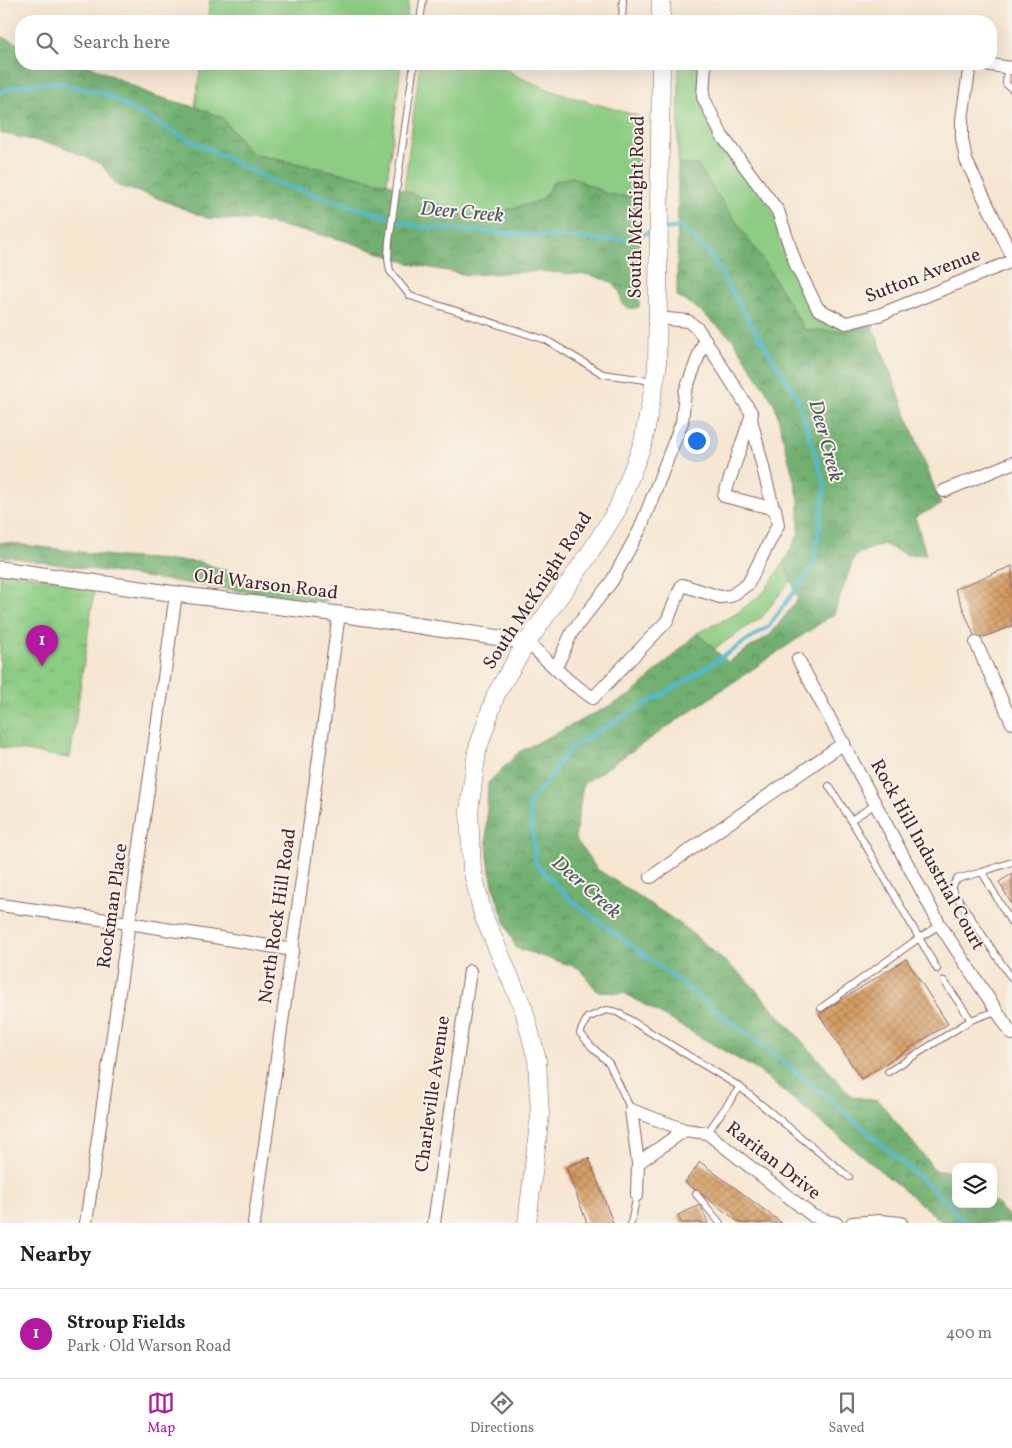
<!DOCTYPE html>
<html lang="en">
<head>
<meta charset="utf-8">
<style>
	body { margin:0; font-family:Vollkorn,serif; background:#f2f2f2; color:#202124 }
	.controls { position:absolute; right:15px; bottom:15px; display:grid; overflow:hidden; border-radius:10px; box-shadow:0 5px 20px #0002 }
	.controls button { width:45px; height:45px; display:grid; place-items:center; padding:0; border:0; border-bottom:1px solid #e0e0e0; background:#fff; color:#202124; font:25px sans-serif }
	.you { position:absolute; left:696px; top:440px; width:18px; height:18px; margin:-12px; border:4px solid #fff; border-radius:50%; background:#1a73e8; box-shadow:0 0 0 8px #1a73e833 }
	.badge { display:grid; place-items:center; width:32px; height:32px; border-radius:50%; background:#b5179e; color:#fff; font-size:16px; font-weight:700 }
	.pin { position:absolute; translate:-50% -41px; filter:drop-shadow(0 1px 2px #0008) }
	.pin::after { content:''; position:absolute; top:26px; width:18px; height:15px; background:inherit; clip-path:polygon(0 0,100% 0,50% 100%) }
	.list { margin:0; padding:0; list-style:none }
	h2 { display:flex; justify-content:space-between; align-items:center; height:65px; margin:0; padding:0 20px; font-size:21px }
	h2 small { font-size:16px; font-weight:400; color:#757577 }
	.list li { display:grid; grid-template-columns:32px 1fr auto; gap:15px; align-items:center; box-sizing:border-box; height:90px; padding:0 20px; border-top:1px solid #e0e0e0 }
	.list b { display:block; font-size:19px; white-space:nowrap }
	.list p { margin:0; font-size:16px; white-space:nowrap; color:#757577 }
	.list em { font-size:16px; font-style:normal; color:#757577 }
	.icon { flex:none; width:28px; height:28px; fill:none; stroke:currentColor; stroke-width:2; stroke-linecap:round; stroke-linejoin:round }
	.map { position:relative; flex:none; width:1012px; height:1223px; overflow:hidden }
	.search { position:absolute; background:#fff; box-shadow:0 5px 20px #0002; left:15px; right:15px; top:15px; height:55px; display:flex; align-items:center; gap:12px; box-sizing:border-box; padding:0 18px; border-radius:20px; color:#757577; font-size:19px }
	.sheet { height:155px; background:#fff }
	nav { display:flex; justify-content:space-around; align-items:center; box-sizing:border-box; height:70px; border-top:1px solid #e0e0e0; background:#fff; font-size:14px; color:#757577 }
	nav a { display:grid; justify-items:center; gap:2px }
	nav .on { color:#b5179e }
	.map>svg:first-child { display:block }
	.grass { fill:#8ccc83; stroke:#6b7657 }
	.forest { fill:url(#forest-crowns); stroke:#5e684e }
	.park { fill:url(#park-tufts); stroke:#6b7657 }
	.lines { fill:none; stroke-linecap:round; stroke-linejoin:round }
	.stream { stroke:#52b9d0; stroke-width:4 }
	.building { fill:url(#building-cross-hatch) }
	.service-casing { stroke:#866565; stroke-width:8 }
	.minor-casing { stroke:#866565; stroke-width:14 }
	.tertiary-casing { stroke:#866565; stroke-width:17 }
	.secondary-casing { stroke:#866565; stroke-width:19 }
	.service { stroke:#fff; stroke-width:6 }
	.minor { stroke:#fff; stroke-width:12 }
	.tertiary { stroke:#fff; stroke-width:15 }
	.secondary { stroke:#fff; stroke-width:18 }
	.labels { text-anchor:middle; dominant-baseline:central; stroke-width:4; stroke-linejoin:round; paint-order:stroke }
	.street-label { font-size:19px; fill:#4a1f2b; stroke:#f7f3e8 }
	.water-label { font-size:20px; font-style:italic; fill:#4d5565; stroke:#f7f3e8 }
</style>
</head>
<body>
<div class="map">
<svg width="1012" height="1223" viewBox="0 0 1012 1223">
	<defs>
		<pattern id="forest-crowns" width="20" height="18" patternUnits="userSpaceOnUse" patternTransform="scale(1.25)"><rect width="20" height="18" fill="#71b071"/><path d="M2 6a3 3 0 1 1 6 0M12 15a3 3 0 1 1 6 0" fill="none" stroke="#5f8f5d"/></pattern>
		<pattern id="park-tufts" width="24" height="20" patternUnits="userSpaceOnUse" patternTransform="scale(1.25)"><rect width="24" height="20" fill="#8ccc83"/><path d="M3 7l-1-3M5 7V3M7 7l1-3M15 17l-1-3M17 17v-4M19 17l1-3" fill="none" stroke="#7aaf71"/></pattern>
		<pattern id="building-cross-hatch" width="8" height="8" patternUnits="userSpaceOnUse" patternTransform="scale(1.25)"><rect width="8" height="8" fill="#d3975c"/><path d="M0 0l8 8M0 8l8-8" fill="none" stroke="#ad7b4c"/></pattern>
	</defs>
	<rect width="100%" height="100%" fill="#f7f3e8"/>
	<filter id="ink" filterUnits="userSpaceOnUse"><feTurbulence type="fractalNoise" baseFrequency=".02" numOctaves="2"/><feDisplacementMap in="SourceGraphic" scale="10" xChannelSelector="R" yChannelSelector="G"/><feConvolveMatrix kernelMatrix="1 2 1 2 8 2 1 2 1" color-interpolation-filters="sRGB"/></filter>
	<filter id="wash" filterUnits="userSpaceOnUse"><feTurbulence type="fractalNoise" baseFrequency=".0096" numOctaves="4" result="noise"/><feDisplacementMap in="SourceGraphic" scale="20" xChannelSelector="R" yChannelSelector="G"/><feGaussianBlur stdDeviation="1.12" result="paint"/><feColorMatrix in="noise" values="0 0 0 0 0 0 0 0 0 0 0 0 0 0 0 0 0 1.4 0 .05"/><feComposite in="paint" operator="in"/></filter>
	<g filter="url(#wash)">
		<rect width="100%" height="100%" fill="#f6e6d2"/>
		<g class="grass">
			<polygon points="210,0 409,0 406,21 207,21"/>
			<polygon points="201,64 401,64 387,183 252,154 221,117 195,107"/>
			<polygon points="420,64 497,64 521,78 558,93 638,116 640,198 607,194 572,177 554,181 542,200 504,211 466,216 404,190"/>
			<path d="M679,64h20l1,31 70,112 51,110c18,10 28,10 48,8l4,2 -30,4 -38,-1 -39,-65 -88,-101z"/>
			<polygon points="784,562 791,580 762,617 714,649 697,633 736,614 764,592"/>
		</g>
		<g class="forest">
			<polygon points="0,36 21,45 21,64 84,64 89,65 152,95 195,107 221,117 252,154 387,183 466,216 504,211 542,200 554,181 572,177 607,194 640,198 639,307 630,309 622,303 620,292 612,282 590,275 536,271 468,275 415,265 343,240 258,221 207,218 152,196 118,186 101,164 61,146 0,133"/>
			<path d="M678,164l19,1 69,100 39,65 38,1 30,-4 68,178 -26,12 11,37 -19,1 -24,-11 -28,11 -21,59 -251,170 -8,54 22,31 85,56 66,56 104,116 26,3 58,71 20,-1v34h37v-4l19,19v4h-68l-185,-152 -135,-78 -26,-1 -19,-24 -63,-20c-12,-28 -23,-55 -27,-84 -4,-27 -2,-55 -1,-81l31,-31 112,-57 66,-62 31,29 43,-28 27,-35 -14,-37 15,-29v-33l-24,-95 -42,-66 -39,-33 -17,-10z"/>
			<polygon points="0,542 121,557 200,562 271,585 318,589 325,594 329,599 323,603 0,556"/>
		</g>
		<polygon class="park" points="0,571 95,585 70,758 0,747"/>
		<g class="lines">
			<g class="stream">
				<polyline points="0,92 16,86 55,82 103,93 174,132 277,183 420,227 603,240 630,239 655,230"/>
				<polyline points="664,229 680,227 709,252 743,311 797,397 825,485 814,564 769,626 684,682 571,747 529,805 536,864 571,900 676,979 819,1090 949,1203 964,1223"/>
			</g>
		</g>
		<g id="blocks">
			<g class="building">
				<polygon points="1012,566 1012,626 976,640 955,589"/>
				<polygon points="1012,874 1012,905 999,882"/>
				<polygon points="906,959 948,1024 861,1079 819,1014"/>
				<polygon points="589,1158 613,1223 587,1223 566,1167"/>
				<polygon points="700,1162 782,1223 740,1223 685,1182"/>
				<polygon points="700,1205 708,1223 681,1223 678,1215"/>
			</g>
		</g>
	</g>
	<g filter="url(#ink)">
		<use href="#blocks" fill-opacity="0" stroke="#866565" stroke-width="1"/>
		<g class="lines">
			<g class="service-casing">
				<g id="service">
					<polyline points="420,21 423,0"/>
					<polyline points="622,21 623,0"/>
					<polyline points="414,64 389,241 388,259 390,271 410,296 546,340 603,374 653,381"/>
					<polyline points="1007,67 1006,84 1012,89"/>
					<polyline points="829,786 851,820 937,969"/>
					<polyline points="851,820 876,804"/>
					<polyline points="982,872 1012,862"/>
					<polyline points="1012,924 982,872 957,879 951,888 1012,979"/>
					<polyline points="944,981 971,1020"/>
					<polyline points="821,1008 919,938 940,925"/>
					<polyline points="888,1072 971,1020 996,1011"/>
					<polyline points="631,1110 609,1063 591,1046 580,1033 587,1018 606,1010 617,1012 740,1087"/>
					<polyline points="707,1133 740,1087 849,1177"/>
					<polyline points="696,1194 720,1223"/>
					<polyline points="631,1223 637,1195"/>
				</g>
			</g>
			<g class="minor-casing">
				<g id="minor">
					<polyline points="705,64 703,97 722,136 778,211 796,265 818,309 846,323 879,315 1012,261"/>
					<polyline points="970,64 962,119 962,139 966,160 1012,256"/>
					<polyline points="984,64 1012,68"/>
					<polyline points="751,419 773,508"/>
					<polyline points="944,491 1012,463"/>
					<polyline points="527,642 569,681 593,698 667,621 682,585 720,597 731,596 748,584 778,525 775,509 724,496 752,414 698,329 688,321 657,318"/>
					<polyline points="976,643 1012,723"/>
					<polyline points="798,659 940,925 1012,1034"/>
					<polyline points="555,668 560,659 572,632 612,581 640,529 682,422 685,392 705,339"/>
					<polyline points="651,877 844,743"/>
					<polyline points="0,905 129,923 293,950"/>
					<polyline points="638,1163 685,1130 707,1133 813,1216 827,1221 836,1223"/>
					<polyline points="637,1195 638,1163 631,1110 685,1130"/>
					<polyline points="86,1223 176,594"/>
					<polyline points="254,1223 339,614"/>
					<polyline points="434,1223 470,971"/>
					<polyline points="852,1223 880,1221 901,1223"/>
				</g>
			</g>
			<g class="tertiary-casing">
				<polyline id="tertiary" points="0,569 176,594 339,614 527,642"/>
			</g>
			<g class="secondary-casing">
				<g id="secondary">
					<polyline points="661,0 661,21"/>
					<polyline points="527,1223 540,1115 537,1060 524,1010 483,915 472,869 469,812 477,751 496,694 527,642 588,556 617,510 643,443 657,369 661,64"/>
				</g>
			</g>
			<use href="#service" class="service"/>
			<use href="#minor" class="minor"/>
			<use href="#tertiary" class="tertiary"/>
			<use href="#secondary" class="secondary"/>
		</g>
	</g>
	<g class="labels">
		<g class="street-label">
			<text transform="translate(637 207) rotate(-89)">South McKnight Road</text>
			<text transform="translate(923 276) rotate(-21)">Sutton Avenue</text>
			<text transform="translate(266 585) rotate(7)">Old Warson Road</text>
			<text transform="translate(538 591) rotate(-57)">South McKnight Road</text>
			<text transform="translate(927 855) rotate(61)">Rock Hill Industrial Court</text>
			<text transform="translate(113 906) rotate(-82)">Rockman Place</text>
			<text transform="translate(278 916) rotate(-82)">North Rock Hill Road</text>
			<text transform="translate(433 1094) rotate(-82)">Charleville Avenue</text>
			<text transform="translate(773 1161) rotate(38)">Raritan Drive</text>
		</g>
		<g class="water-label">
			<text transform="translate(462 213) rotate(5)">Deer Creek</text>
			<text transform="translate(825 441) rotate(75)">Deer Creek</text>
			<text transform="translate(586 888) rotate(41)">Deer Creek</text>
		</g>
	</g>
</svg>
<div class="controls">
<button><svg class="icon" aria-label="layers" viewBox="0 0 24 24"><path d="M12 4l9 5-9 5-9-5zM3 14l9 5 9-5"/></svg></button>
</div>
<div class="you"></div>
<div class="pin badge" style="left:42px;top:666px">1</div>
<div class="search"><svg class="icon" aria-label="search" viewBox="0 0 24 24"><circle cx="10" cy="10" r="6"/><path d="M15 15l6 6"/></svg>Search here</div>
</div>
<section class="sheet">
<h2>Nearby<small></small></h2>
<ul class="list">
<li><span class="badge">1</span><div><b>Stroup Fields</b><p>Park · Old Warson Road</p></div><em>400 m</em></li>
</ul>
</section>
<nav>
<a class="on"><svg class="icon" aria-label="map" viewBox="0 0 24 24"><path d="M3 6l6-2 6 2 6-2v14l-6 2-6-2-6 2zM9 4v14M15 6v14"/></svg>Map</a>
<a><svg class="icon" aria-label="directions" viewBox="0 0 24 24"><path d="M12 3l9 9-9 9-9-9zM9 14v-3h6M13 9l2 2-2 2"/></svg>Directions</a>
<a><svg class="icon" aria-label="saved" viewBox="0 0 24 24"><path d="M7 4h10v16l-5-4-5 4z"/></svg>Saved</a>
</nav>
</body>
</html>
